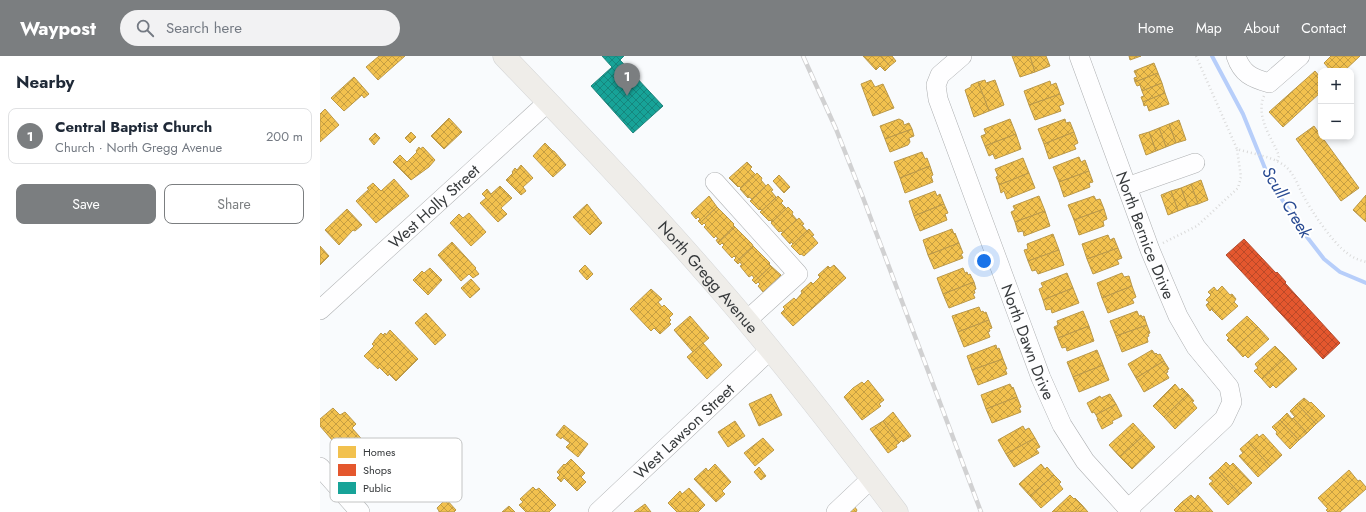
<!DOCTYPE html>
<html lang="en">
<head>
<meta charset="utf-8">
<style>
	body { margin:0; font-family:Jost,sans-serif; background:#f2f2f3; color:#1f2937 }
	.controls { position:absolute; right:12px; top:12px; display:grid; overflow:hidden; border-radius:8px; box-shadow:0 2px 6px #0003 }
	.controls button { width:36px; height:36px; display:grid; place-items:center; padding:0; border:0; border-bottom:1px solid #e0e1e3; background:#fff; color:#1f2937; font:20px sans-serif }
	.you { position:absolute; left:664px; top:205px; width:14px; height:14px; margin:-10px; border:3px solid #fff; border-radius:50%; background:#1a73e8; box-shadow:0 0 0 6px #1a73e833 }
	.badge { display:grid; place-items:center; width:26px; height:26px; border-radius:50%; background:#7b7e80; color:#fff; font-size:13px; font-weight:700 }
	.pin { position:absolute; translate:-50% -33px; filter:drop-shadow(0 1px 2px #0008) }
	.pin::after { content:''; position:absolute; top:21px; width:14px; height:12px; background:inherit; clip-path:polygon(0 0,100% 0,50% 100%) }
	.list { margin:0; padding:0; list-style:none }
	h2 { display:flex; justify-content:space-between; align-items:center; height:52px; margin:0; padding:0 16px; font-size:17px }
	h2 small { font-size:13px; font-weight:400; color:#747a83 }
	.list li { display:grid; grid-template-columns:26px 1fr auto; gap:12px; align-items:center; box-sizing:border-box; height:56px; margin:0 8px 8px; padding:0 8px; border:1px solid #e0e1e3; border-radius:8px }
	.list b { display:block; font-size:15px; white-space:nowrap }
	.list p { margin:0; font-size:13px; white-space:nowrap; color:#747a83 }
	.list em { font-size:13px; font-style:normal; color:#747a83 }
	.actions { display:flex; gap:8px; padding:12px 16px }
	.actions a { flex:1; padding:9px 0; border:1px solid #7b7e80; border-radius:8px; text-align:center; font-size:14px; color:#7b7e80 }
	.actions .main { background:#7b7e80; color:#fff }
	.icon { flex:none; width:22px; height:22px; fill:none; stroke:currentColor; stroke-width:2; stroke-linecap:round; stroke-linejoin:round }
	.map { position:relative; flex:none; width:1046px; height:456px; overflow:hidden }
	header { display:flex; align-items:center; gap:24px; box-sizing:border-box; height:56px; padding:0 20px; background:#7b7e80; color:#fff }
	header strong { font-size:19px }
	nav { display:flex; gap:22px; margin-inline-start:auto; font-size:14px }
	.search { width:280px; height:36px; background:#f2f2f3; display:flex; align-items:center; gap:10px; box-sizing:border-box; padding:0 14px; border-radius:22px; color:#747a83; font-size:15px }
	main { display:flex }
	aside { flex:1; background:#fff }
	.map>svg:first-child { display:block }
	.homes { fill:url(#homes-cross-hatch); stroke:#ba9849 }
	.shops { fill:url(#shops-cross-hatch); stroke:#b04e32 }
	.public { fill:url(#public-cross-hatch); stroke:#21847c }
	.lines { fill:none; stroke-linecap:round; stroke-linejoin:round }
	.stream { stroke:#b7cefa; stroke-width:4 }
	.minor-casing { stroke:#aeb0b2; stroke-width:20 }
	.major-casing { stroke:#d5d6d7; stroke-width:23 }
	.path { stroke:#dadada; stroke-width:2.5; stroke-dasharray:1 3; stroke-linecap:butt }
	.minor { stroke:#fefeff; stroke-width:19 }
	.major { stroke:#efede9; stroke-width:22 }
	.rail-casing { stroke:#d1d1d2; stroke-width:4.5 }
	.rail { stroke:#fff; stroke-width:3; stroke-dasharray:9; stroke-linecap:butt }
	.labels { text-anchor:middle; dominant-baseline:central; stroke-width:4; stroke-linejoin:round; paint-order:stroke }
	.street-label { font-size:16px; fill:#373a3c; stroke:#fff }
	.water-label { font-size:17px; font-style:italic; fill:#284a92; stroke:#fff }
	.key { fill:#fff; stroke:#c3c4c4; stroke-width:1 }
	.key-label { font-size:11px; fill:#373a3c }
</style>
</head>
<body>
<header>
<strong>Waypost</strong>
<div class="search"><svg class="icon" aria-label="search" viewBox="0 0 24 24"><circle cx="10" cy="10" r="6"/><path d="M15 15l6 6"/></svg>Search here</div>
<nav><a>Home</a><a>Map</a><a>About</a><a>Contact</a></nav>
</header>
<main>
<aside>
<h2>Nearby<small></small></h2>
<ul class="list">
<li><span class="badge">1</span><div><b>Central Baptist Church</b><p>Church · North Gregg Avenue</p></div><em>200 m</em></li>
</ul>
<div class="actions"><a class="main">Save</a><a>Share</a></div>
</aside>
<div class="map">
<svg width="1046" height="456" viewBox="0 0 1046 456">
	<defs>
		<pattern id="homes-cross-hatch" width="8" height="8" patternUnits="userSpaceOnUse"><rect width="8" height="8" fill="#f2c14e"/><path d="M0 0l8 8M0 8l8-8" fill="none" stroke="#c59e42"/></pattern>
		<pattern id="shops-cross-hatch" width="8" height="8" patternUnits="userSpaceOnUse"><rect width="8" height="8" fill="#e4572e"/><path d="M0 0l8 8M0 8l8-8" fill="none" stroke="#ba4928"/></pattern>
		<pattern id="public-cross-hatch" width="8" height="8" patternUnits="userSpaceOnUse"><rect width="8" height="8" fill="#17a398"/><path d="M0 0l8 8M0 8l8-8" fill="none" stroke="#16867d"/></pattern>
	</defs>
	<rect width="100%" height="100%" fill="#f9fbfd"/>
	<g class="homes">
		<polygon points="59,0 85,0 58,24 46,11"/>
		<polygon points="543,0 561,0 570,10 565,15 560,10 556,14"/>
		<polygon points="561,0 572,0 576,5 570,10"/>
		<polygon points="692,0 710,0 715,16 700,21"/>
		<polygon points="710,0 726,0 730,10 715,16"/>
		<polygon points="809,0 821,0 810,4"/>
		<polygon points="1011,0 1040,0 1024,15 1011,15 1004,7"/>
		<polygon points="834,7 838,17 815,26 814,22 817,21 814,15"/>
		<polygon points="995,15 1001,22 1001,36 963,71 949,56"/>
		<polygon points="838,17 842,27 822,35 820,29 817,30 815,26"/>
		<polygon points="34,21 49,38 44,42 42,39 24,55 11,42"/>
		<polygon points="551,24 555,31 563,28 574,52 553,60 541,28"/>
		<polygon points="665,24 666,27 675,24 684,49 669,55 658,26"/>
		<polygon points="730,25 731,29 736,27 740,38 709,49 704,35"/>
		<polygon points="658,26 669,55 654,61 645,34 651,31 651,29"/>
		<polygon points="842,27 845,37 823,46 821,41 824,40 822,35"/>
		<polygon points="845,37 849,48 829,55 827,49 824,50 823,46"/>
		<polygon points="740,38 744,48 739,50 741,55 715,64 709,49"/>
		<polygon points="5,53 19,69 0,86 0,58"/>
		<polygon points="129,62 142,76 124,93 111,80"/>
		<polygon points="579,63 583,65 584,69 589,67 592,73 565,83 560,70"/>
		<polygon points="690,63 696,78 665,90 661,80 666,78 664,73"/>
		<polygon points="745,63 746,67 750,66 754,76 724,88 718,73"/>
		<polygon points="859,64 866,84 856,87 849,68"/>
		<polygon points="849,68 856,87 846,91 839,72"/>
		<polygon points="994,70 1039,132 1021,145 976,83"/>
		<polygon points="839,72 846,91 836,95 829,76"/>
		<polygon points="592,73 594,80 589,82 590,86 588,89 570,96 565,83"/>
		<polygon points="91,76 96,81 90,87 85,82"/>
		<polygon points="754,76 758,87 754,89 756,93 729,103 724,88"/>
		<polygon points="829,76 836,95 826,99 819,79"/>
		<polygon points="55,77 60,82 54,89 49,83"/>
		<polygon points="696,78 701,93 675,103 673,98 669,100 665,90"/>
		<polygon points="225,87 233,95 234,95 246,109 233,121 213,100"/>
		<polygon points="99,91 100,93 103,91 115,104 109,111 91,124 73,106 80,99 87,106 97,96 96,95"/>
		<polygon points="602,96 605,103 607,102 610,110 580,122 574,106"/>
		<polygon points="759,101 761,106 765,104 769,115 739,126 733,111"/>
		<polygon points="703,102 709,117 679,129 676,121 678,120 675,113"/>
		<polygon points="427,106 432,111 430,113 436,119 421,132 419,130 418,131 409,122"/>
		<polygon points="201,109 213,122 203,131 206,135 201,139 186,124 193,117 192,116 195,112 197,114"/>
		<polygon points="610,110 613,119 611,120 613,126 585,137 580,122"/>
		<polygon points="769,115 773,126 769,127 770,131 744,141 739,126"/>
		<polygon points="437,117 442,122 441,124 446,130 432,143 429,141 428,142 420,133"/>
		<polygon points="709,117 715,132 687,143 684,135 681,137 679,129"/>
		<polygon points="459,119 470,131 464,137 453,125"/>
		<polygon points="74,123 89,140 56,167 36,145 49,133 47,132 53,127 61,135"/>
		<polygon points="881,124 888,144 878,148 871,128"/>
		<polygon points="448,128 453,134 451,135 456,141 442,155 440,153 439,154 430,145"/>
		<polygon points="871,128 878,148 868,151 861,132"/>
		<polygon points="180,130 192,142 181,152 187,158 178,166 160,147 166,142 162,138 167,133 171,138"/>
		<polygon points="861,132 868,151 858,155 851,135"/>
		<polygon points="615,135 617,140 620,138 624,148 594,160 589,145"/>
		<polygon points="851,135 858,155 848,159 841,139"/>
		<polygon points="1046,139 1046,166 1033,154"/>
		<polygon points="389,140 397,151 380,167 378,165 380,163 378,161 376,163 371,157"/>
		<polygon points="458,140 463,145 461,147 467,153 452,166 450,164 449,165 440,156"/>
		<polygon points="719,140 725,155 695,166 691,156 695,154 693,150"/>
		<polygon points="774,140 776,144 780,143 784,153 754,164 748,149"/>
		<polygon points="267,148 282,167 270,179 253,161"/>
		<polygon points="624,148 628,157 625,158 627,164 600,175 594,160"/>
		<polygon points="397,151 414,168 413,169 415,171 398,187 396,184 398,183 396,180 394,182 384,171 386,169 384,167 382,169 380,167"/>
		<polygon points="468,151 473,156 472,158 477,164 463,177 461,175 459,176 451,167"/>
		<polygon points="27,153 42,169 35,175 33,174 19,189 5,174"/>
		<polygon points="784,153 787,163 783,165 784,170 759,179 754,164"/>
		<polygon points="725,155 730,170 704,180 703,175 698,176 695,166"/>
		<polygon points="149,157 166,176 151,190 130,167 139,158 143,162"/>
		<polygon points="479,162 484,168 482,169 487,175 473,188 471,186 470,188 461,178"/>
		<polygon points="415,171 432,188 433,190 416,206 414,204 416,202 414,200 412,202 402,191 404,189 402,187 400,189 398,187"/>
		<polygon points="489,173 494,179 492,180 498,187 484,200 481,198 480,199 471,190"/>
		<polygon points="632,173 634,178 635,177 639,187 608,199 603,184"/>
		<polygon points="733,178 739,194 708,205 704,194 708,193 707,188"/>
		<polygon points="788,179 790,184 794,182 798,192 767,203 762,188"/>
		<polygon points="132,186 156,212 155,213 159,218 153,222 149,218 141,225 118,199"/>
		<polygon points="639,187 643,197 641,198 643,202 614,213 608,199"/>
		<polygon points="0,190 9,200 0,209"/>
		<polygon points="433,190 450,207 449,208 451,210 434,226 432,224 434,222 432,219 429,221 420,210 422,209 420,206 418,208 416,206"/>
		<polygon points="798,192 802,202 797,204 799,208 773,218 767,203"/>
		<polygon points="739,194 744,209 718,218 716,214 712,215 708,205"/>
		<polygon points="265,209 273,218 267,224 259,215"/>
		<polygon points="514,209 526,222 473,270 461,257 465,253 463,251 474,242 476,244 482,237 481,235 491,226 493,228 500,221 498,219 508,210 510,212"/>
		<polygon points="451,210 461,219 443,236 438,230 440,228 438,226 436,228 434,226"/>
		<polygon points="110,212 122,224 108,239 93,224 102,215 104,217"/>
		<polygon points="643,212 645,217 647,216 648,219 650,218 654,226 623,238 617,222"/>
		<polygon points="747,217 753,232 723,244 719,233 723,231 721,227"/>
		<polygon points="802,217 804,221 809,220 812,230 782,242 777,227"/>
		<polygon points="151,223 160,233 150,242 141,232"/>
		<polygon points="654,226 656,233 654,234 655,237 653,238 655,242 629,252 623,238"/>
		<polygon points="812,230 816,241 812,243 814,247 788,257 782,242"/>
		<polygon points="902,230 910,239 912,238 916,243 914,246 918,250 902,264 892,254 893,252 890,255 886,249 889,246 886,244 891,239 888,236 894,231 897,235"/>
		<polygon points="753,232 759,247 732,257 731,253 726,254 723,244"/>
		<polygon points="331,233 342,243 338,246 342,251 344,249 353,258 349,262 351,264 349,266 351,268 340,278 334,272 331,275 310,253"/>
		<polygon points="659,251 661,256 663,255 664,257 666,256 669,264 638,276 632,260"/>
		<polygon points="763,255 769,270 738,282 734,271 738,269 737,265"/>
		<polygon points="817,255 819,260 821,259 822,261 824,260 827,269 796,280 790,265"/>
		<polygon points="106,257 126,279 115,289 95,267"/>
		<polygon points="370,260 389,282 373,296 354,274"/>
		<polygon points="927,260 938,271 915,292 907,284 909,282 906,279"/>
		<polygon points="669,264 672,272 669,273 670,275 668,276 670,281 644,291 638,276"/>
		<polygon points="827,269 830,277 828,278 829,280 827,281 828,286 802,296 796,280"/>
		<polygon points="769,270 774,285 747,295 746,291 742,292 738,282"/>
		<polygon points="938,271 949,283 928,302 925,299 923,301 915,292"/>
		<polygon points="70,274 98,303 76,325 69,318 68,320 59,311 58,313 44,300 54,290 52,288 54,286 54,285 61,277 63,279 65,277 66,279"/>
		<polygon points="383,287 402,309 387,323 367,301"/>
		<polygon points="676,289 677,293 679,292 683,303 652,314 647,300"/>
		<polygon points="955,290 966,301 942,323 934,315 938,312 935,308"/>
		<polygon points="777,294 783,309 753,321 747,306"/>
		<polygon points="832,294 835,298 836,297 838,299 840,298 844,305 816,322 808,308"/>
		<polygon points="966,301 977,313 956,332 953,329 950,332 942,323"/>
		<polygon points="683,303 687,313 685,313 687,318 658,329 652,314"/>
		<polygon points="844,305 849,313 847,314 848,316 846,317 849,322 824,336 816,322"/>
		<polygon points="783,309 789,324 759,336 753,321"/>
		<polygon points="548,324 564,344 559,348 561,350 542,364 524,341 533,332 542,326 544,328"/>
		<polygon points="690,328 692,332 693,331 697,341 666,353 661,339"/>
		<polygon points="855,328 860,334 862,332 868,338 844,361 833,350"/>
		<polygon points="451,338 462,359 439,370 429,348"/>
		<polygon points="790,338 796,348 776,359 774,356 772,357 767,347 780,340 781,342"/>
		<polygon points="868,338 874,345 872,346 877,352 855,373 844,361"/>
		<polygon points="697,341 701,351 699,352 701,356 672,367 666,353"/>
		<polygon points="984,342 990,347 991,346 1005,360 996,368 977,348"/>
		<polygon points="796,348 802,360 792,365 793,367 782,373 777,363 778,363 776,359"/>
		<polygon points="977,348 996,368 987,377 973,362 975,361 970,355"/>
		<polygon points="13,352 20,359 25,356 36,368 32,372 53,396 40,408 29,396 25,399 0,370 0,363"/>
		<polygon points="573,356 591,380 583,386 582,384 579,387 563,365"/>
		<polygon points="967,357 972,363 973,362 987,377 979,384 960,364"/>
		<polygon points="960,364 979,384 970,393 956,378 957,376 952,371"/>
		<polygon points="415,365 425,380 408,391 398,376"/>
		<polygon points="563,365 579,387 576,389 577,391 568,397 550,373"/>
		<polygon points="813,367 824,379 800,401 789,389"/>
		<polygon points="244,369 268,388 258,401 246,391 250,387 242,381 241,383 236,379"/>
		<polygon points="703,370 705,374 709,372 715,382 686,398 678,384"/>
		<polygon points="937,378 939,381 943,378 962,399 950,410 928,386"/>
		<polygon points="824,379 835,391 812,413 800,401"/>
		<polygon points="443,382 454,394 435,410 424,397"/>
		<polygon points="715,382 720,391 716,393 719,397 694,411 686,398"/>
		<polygon points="928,386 950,410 938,421 919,400 923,397 920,393"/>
		<polygon points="251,403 265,417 261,421 266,426 257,435 244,422 241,426 237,422 240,419 237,416 244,408 245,409"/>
		<polygon points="906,406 910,410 913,407 932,427 920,438 898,414"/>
		<polygon points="395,408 411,426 402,435 405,438 396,446 374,423 386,412 388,415"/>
		<polygon points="721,408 725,413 727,411 734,419 710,440 699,428"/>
		<polygon points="439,411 446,420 441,424 434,416"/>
		<polygon points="898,414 920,438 908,449 889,428 893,425 889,422"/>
		<polygon points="1029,414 1038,425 1040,424 1046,431 1046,433 1020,456 1008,456 1006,454 1008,453 998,442"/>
		<polygon points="734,419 741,426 739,428 743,433 721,452 710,440"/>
		<polygon points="213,431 216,434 219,432 236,449 229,456 206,456 199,449 203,446 200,443"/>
		<polygon points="369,432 385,449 378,456 357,456 348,447 360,435 362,438"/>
		<polygon points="750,439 754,443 755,442 762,449 755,456 732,456"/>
		<polygon points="871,439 875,443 878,439 893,456 872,456 862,446"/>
		<polygon points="126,443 136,454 134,456 119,456 119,455 117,452"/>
		<polygon points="862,446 872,456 856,456 854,454"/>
		<polygon points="325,448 331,456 314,456"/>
		<polygon points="762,449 768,456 755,456"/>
		<polygon points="189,450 195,456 182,456"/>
		<polygon points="534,450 537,454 536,456 528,456"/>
	</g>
	<polygon class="shops" points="924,183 956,217 957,216 966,226 965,227 1020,287 1003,303 906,199"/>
	<polygon class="public" points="282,0 304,0 300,4 343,50 313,77 271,30 292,11"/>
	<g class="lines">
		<polyline class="stream" points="892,0 923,58 951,127 987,181 1004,203 1020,216 1046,227"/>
		<g class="minor-casing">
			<g id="minor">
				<path id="s1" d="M642,0l-22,19 -4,10 2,14 103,279 21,47 23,36 46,51"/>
				<path id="s2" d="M759,0l71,194 28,66 18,31 33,40 3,15 -8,17 -96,90"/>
				<path d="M916,0c6,18 16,22 33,27l31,-27"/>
				<polyline points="395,126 478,218 426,265"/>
				<polyline points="807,131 875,107"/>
				<path id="s3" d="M0,254l228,-208"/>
				<polyline points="0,411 40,456"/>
				<path id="s4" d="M278,456l172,-162"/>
				<polyline points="516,456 552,422"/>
			</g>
		</g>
		<g class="major-casing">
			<g id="major">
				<path id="s5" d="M184,0c70,73 140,146 206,222 66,75 127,154 187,234"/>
			</g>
		</g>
		<g class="path">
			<path d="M876,0l41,93c15,5 35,7 48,17 9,7 13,20 18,29 8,16 30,48 44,58 6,5 12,7 19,9"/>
			<path d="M944,40c-8,19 5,38 13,55l2,5 -2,5"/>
			<polyline points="843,187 877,170 918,132 921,121 917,93"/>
		</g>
		<use href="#minor" class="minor"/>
		<use href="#major" class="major"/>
		<g class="rail-casing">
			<polyline id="rail" points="483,0 516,73 542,139 661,456"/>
		</g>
		<use href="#rail" class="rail"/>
	</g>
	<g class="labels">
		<g class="street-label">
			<text stroke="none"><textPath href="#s3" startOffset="154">West Holly Street</textPath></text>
			<text stroke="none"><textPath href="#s2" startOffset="191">North Bernice Drive</textPath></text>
			<text stroke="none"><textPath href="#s5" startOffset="301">North Gregg Avenue</textPath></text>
			<text stroke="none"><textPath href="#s1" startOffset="313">North Dawn Drive</textPath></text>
			<text stroke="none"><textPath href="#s4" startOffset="118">West Lawson Street</textPath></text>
		</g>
		<g class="water-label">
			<text transform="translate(967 146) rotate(59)">Scull Creek</text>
		</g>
	</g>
	<rect x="10" y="382" width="132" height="64" rx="6" class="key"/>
	<rect x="18" y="390" width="18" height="12" fill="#f2c14e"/>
	<rect x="18" y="408" width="18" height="12" fill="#e4572e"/>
	<rect x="18" y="426" width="18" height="12" fill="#17a398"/>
	<g class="key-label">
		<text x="43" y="400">Homes</text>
		<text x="43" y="418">Shops</text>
		<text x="43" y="436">Public</text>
	</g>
</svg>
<div class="controls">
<button>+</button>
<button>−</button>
</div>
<div class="you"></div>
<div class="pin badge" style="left:307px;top:40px">1</div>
</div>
</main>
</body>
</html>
